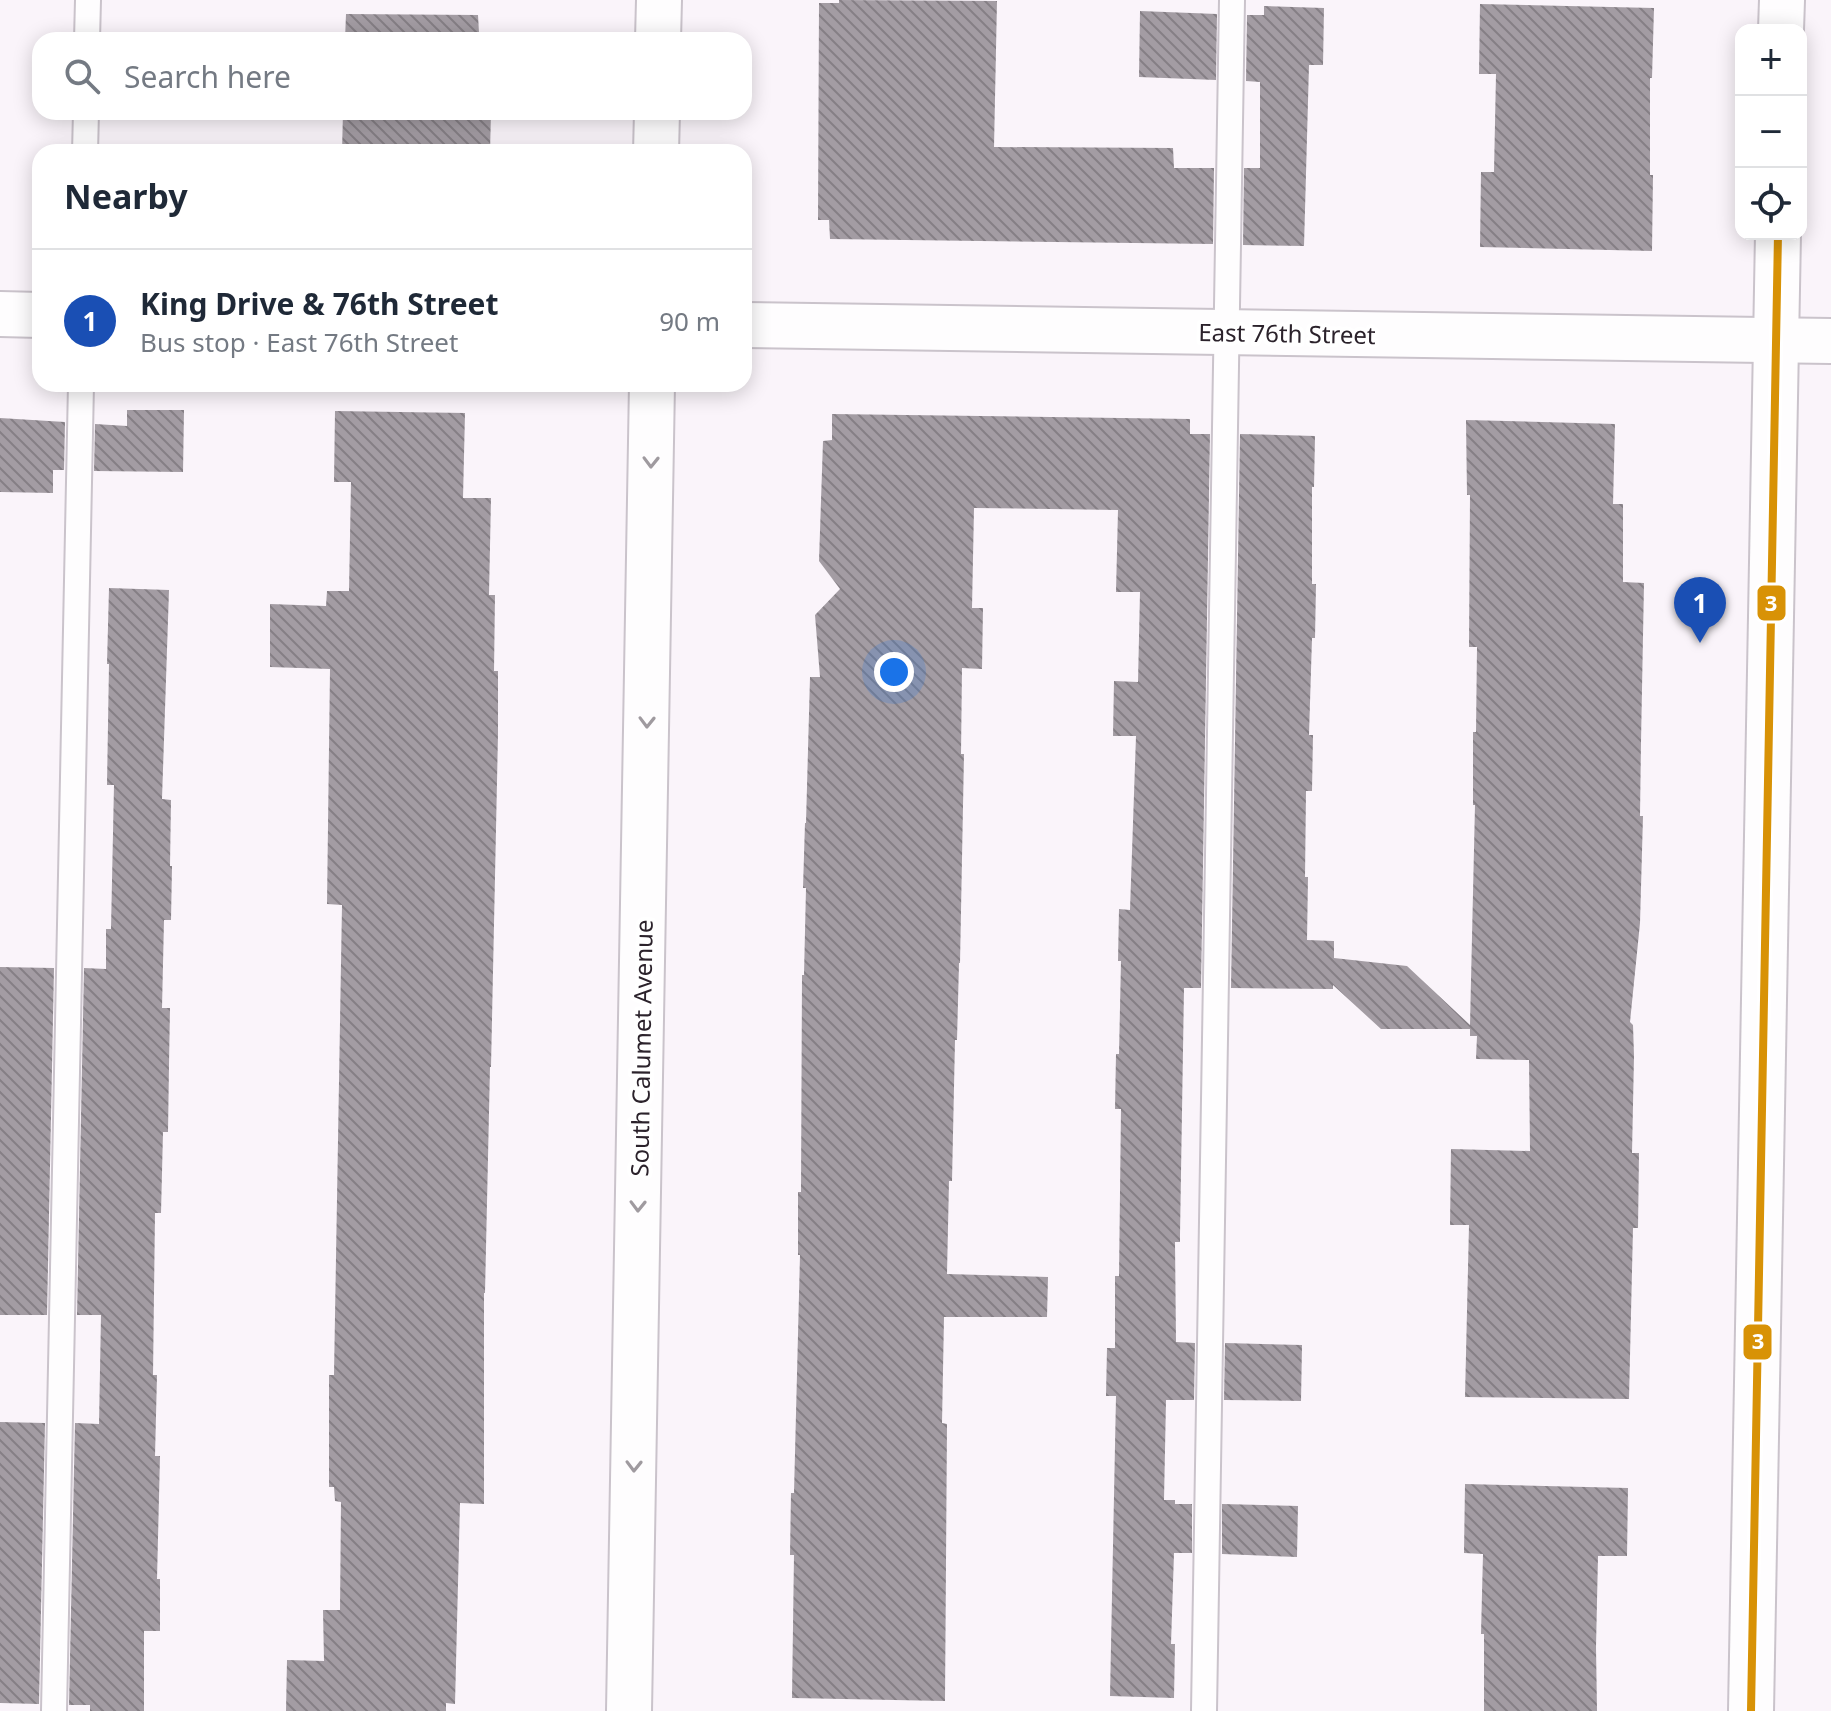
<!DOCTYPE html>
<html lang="en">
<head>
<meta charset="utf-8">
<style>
	body { margin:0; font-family:"Noto Sans",sans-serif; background:#f6f6f7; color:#1f2937 }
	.controls { position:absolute; right:24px; top:24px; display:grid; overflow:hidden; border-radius:16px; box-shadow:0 4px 20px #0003 }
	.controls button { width:72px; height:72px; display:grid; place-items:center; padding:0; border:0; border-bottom:2px solid #e0e1e3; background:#fff; color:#1f2937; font:40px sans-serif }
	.you { position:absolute; left:894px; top:672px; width:28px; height:28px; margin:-20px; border:6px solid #fff; border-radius:50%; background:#1a73e8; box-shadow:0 0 0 12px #1a73e833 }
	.badge { display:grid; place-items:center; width:52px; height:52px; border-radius:50%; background:#736c73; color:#fff; font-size:26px; font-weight:700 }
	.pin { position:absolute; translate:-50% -66px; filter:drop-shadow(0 2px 4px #0008) }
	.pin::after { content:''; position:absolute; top:42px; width:28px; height:24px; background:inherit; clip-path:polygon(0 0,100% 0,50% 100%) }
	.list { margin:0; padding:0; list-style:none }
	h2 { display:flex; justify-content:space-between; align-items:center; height:104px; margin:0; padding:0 32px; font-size:34px }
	h2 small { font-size:26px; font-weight:400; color:#747a83 }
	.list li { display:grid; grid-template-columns:52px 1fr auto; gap:24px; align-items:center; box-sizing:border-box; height:144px; padding:0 32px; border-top:2px solid #e0e1e3 }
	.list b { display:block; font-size:30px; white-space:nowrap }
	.list p { margin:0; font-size:26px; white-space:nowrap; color:#747a83 }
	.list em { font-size:26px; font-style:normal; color:#747a83 }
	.icon { flex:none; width:44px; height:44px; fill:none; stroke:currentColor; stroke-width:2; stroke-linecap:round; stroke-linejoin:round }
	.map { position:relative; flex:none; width:1831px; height:1711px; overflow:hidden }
	.search { position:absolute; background:#fff; box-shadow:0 4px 20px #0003; left:32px; top:32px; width:720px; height:88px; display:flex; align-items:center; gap:20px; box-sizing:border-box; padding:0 28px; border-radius:24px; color:#747a83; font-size:30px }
	.panel { position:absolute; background:#fff; box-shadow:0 4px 20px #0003; left:32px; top:144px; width:720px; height:248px; border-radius:24px }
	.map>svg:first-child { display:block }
	.building { fill:url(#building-back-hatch) }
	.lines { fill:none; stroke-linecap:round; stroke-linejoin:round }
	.service-casing { stroke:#cac3cb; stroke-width:28 }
	.minor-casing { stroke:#cac3cb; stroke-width:48 }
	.tertiary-casing { stroke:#cac3cb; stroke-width:48 }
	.service { stroke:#fefdfe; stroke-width:24 }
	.minor { stroke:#fefdfe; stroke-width:44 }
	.tertiary { stroke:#fefdfe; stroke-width:44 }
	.bus-1-casing { stroke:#fff; stroke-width:14 }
	.bus-1 { stroke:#d89206; stroke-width:8 }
	.oneway { stroke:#9f9a9f }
	.labels { text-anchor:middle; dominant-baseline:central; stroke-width:8; stroke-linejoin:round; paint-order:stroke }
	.street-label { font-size:24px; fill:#2b222b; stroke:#fff }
	.line-badge { stroke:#fff; stroke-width:3 }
	.badge-label { font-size:22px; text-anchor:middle; font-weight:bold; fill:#fff }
</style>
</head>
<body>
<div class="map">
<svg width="1831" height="1711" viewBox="0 0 1831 1711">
	<defs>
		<pattern id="building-back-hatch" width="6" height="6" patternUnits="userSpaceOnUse" patternTransform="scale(2)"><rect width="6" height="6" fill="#a39ca3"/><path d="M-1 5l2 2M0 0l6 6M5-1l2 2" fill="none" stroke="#857f85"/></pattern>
	</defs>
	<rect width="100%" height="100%" fill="#faf4fa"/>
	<g class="building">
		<polygon points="839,0 997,1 994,147 1173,148 1174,168 1214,168 1213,244 830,239 829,220 818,220 819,3 839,3"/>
		<polygon points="1480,4 1654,8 1652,78 1650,78 1650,175 1653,175 1652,251 1480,247 1481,172 1494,172 1496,74 1479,74"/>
		<polygon points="1264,6 1324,8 1323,65 1309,65 1304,246 1243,245 1244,168 1260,168 1260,82 1246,81 1247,15 1264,15"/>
		<polygon points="1140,11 1217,14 1216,80 1139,77"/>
		<polygon points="346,14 478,15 479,33 492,34 492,40 345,40"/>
		<polygon points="343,112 491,112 490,152 342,152"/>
		<polygon points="127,410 184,410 183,472 94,471 95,424 127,426"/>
		<polygon points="335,411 465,413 463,498 491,498 489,595 495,595 494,671 498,671 498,734 491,1067 490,1067 485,1293 484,1293 484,1504 460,1503 455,1704 446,1703 446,1711 286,1711 287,1660 324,1661 323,1610 340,1610 341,1502 335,1501 334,1487 329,1487 329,1375 334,1375 342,905 327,904 330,669 270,667 270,604 326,606 327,591 349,591 351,482 334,482"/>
		<polygon points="832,414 1190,419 1190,434 1210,434 1201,988 1184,988 1180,1235 1180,1242 1175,1242 1176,1342 1195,1343 1194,1400 1166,1400 1164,1500 1175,1500 1175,1504 1192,1504 1192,1553 1174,1553 1171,1644 1175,1644 1174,1698 1110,1696 1116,1396 1106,1396 1107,1348 1115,1348 1115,1276 1119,1276 1121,1109 1115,1109 1116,1054 1119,1054 1121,961 1118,961 1119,909 1130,910 1136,736 1113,736 1114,681 1138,682 1140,592 1116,592 1118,510 974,508 972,608 983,608 982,669 962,668 961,754 964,754 960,963 959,963 957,1040 955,1040 952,1181 949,1181 947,1274 1048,1277 1047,1317 944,1317 942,1423 947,1424 945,1701 792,1698 794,1555 790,1555 791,1493 794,1493 800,1255 798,1255 798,1192 801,1192 802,975 804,975 806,888 803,888 805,823 806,823 810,677 820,677 815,615 840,589 819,561 823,441 832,440"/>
		<polygon points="0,418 65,422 64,470 53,470 53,493 0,492"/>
		<polygon points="1466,420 1615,424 1613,504 1623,504 1623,582 1644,583 1641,742 1640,816 1643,816 1640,923 1630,1022 1633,1025 1634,1056 1632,1153 1639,1153 1638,1228 1633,1228 1629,1399 1465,1397 1469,1225 1450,1225 1451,1149 1530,1151 1529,1060 1476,1059 1477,1036 1470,1036 1470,1029 1381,1029 1333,985 1333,989 1231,988 1240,434 1315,436 1314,487 1312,487 1312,584 1316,584 1315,638 1312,638 1309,735 1313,735 1312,791 1306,791 1305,877 1308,877 1307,940 1334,941 1334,958 1407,966 1470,1025 1475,805 1473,805 1473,732 1476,732 1477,647 1469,647 1470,495 1467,495"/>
		<polygon points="109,588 169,590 162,799 171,800 170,866 172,866 171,920 164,920 162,1008 170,1008 169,1065 168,1132 163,1132 161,1213 155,1213 153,1375 157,1375 155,1456 160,1456 157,1579 160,1579 160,1631 144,1631 144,1711 90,1711 90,1705 69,1705 75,1423 99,1424 101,1315 77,1315 84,968 106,969 106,929 111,929 114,785 107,785 109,664 107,664"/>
		<polygon points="0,967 54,968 47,1315 0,1315"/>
		<polygon points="1225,1343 1302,1345 1301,1401 1224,1400"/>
		<polygon points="0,1422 45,1423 39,1704 0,1703"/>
		<polygon points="1465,1484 1628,1488 1627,1556 1598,1556 1596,1647 1597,1711 1484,1711 1484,1634 1481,1634 1483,1554 1464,1553"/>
		<polygon points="1222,1504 1298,1506 1297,1557 1222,1554"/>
	</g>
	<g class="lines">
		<g class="service-casing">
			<g id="service">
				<polyline points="87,40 88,0"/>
				<polyline points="85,152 86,112"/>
				<polyline points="54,1711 81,384"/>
				<polyline points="1204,1711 1232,0"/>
			</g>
		</g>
		<g class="minor-casing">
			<g id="minor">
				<polyline points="658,40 659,0"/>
				<polyline points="656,152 657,112"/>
				<polyline points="629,1711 652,384"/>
			</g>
		</g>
		<g class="tertiary-casing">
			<g id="tertiary">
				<polyline points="1781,30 1782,0"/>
				<polyline points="0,314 40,315"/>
				<polyline points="744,325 1831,341"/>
				<polyline points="1751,1711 1778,234"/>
			</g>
		</g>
		<use href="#service" class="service"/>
		<use href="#minor" class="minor"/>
		<use href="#tertiary" class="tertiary"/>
		<g class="bus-1-casing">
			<polyline id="bus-1" points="1751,1711 1778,234"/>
		</g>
		<use href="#bus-1" class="bus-1"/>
	</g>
	<defs><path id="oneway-chevron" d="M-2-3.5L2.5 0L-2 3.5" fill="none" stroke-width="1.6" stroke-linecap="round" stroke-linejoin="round" transform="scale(2)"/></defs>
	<g class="oneway">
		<use href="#oneway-chevron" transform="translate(651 462) rotate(91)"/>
		<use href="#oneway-chevron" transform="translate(647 722) rotate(91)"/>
		<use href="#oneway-chevron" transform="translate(638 1206) rotate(91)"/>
		<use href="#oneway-chevron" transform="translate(634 1466) rotate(91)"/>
	</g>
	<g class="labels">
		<g class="street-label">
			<text transform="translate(1287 333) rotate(1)">East 76th Street</text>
			<text transform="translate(641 1048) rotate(-89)">South Calumet Avenue</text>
		</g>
	</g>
	<g class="line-badge">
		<rect x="1756" y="584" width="31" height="38" rx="8" fill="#d89206"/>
		<rect x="1742" y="1323" width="31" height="38" rx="8" fill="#d89206"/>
	</g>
	<g class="badge-label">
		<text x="1771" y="611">3</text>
		<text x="1758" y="1349">3</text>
	</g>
</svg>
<div class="controls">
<button>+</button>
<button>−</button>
<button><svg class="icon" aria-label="locate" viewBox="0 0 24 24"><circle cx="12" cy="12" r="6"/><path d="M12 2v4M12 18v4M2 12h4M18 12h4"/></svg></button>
</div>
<div class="you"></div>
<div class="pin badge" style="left:1700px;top:643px;background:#1a4fb4">1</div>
<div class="search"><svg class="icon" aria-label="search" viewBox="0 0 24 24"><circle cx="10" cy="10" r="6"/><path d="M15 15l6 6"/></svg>Search here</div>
<section class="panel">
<h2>Nearby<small></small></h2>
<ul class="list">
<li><span class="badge" style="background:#1a4fb4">1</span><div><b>King Drive &amp; 76th Street</b><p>Bus stop · East 76th Street</p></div><em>90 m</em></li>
</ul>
</section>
</div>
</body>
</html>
